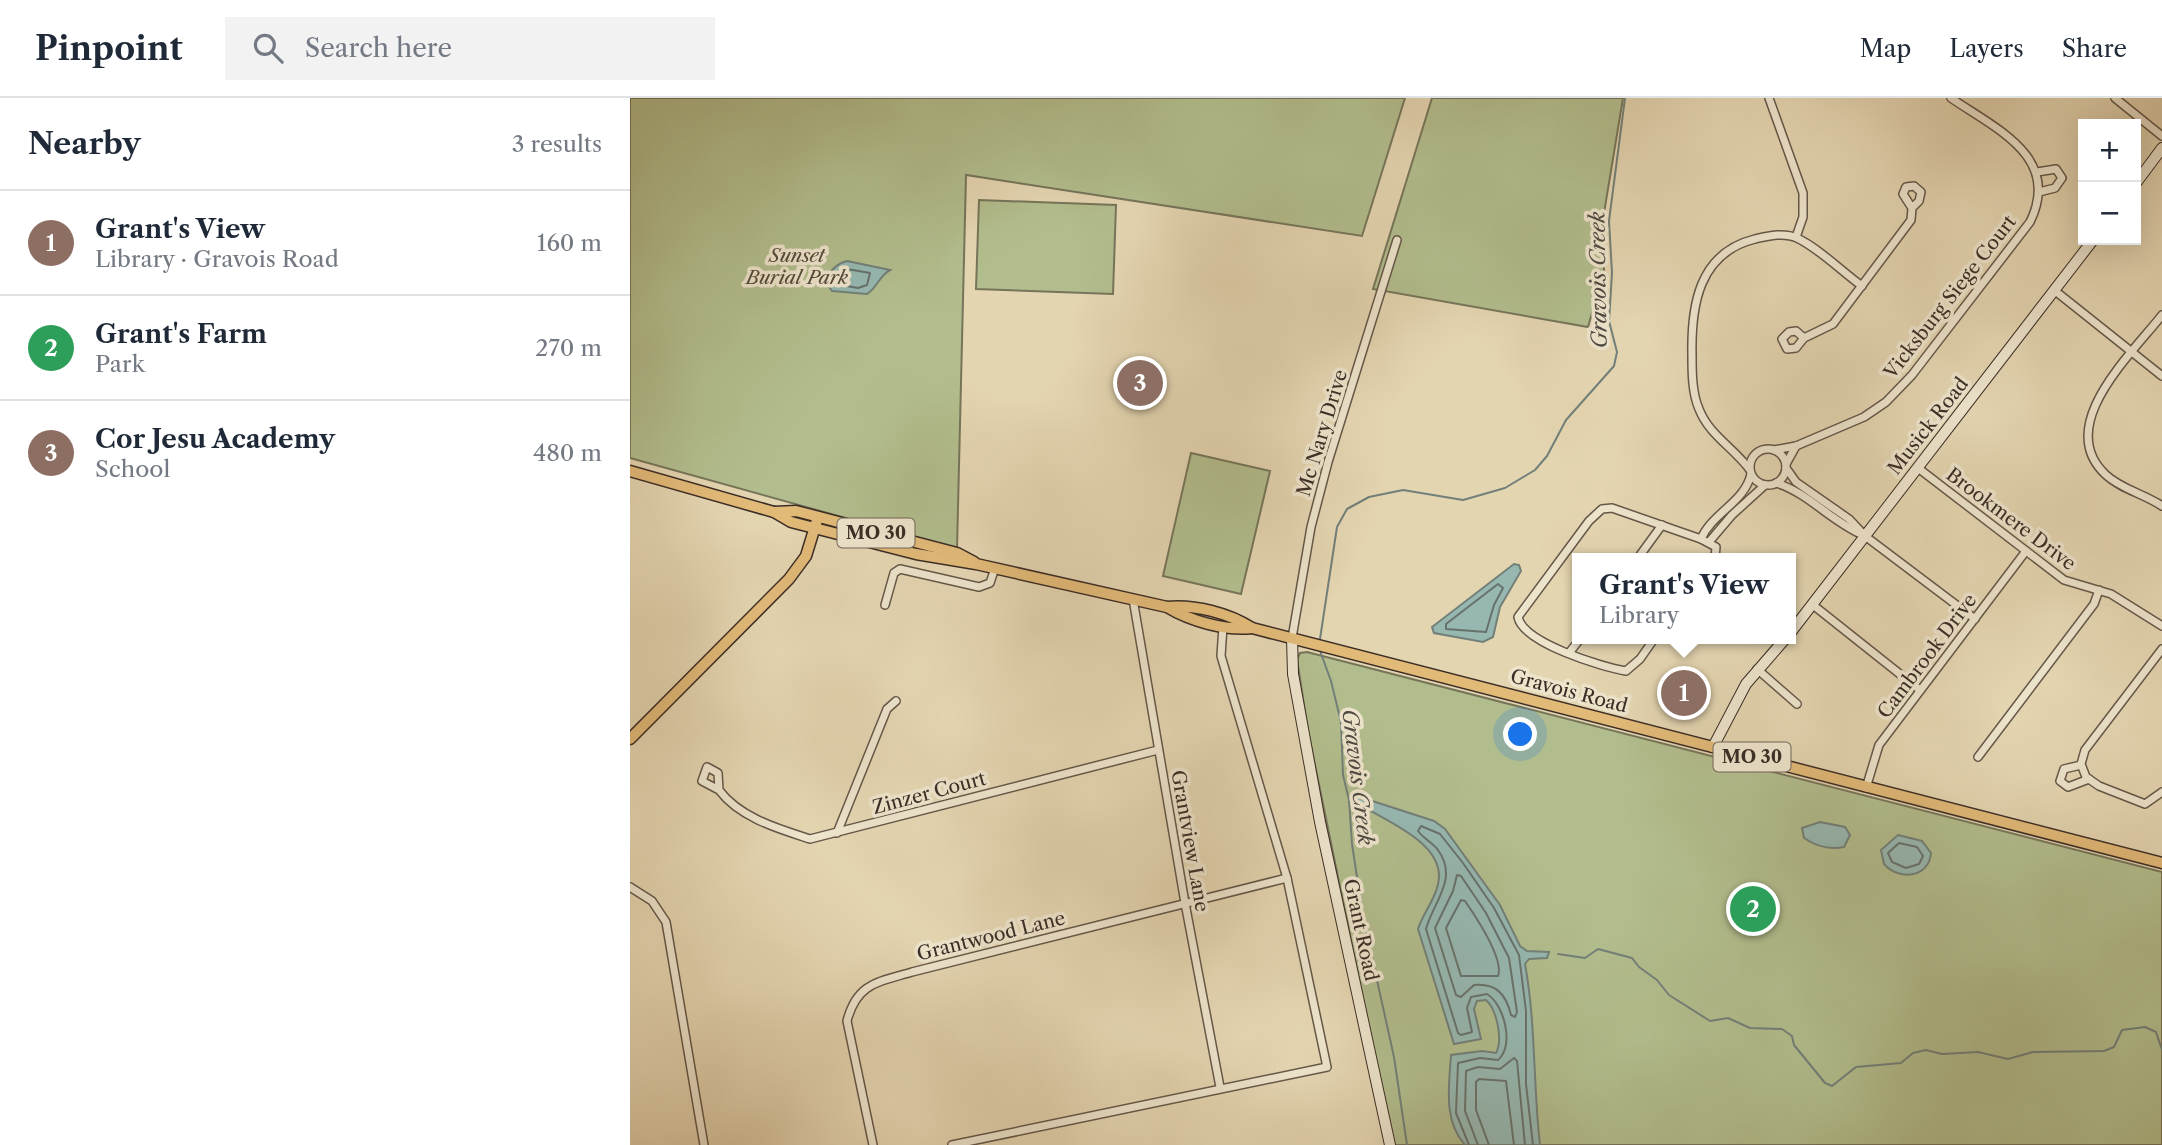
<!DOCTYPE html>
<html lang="en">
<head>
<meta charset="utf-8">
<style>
	body { margin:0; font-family:"Libre Caslon Text",serif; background:#f2f2f3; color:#1f2937 }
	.controls { position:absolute; right:21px; top:21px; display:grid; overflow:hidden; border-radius:0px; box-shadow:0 7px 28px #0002 }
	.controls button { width:63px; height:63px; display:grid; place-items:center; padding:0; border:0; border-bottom:2px solid #e0e1e3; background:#fff; color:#1f2937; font:35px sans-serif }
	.you { position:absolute; left:891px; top:637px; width:24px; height:24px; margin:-18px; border:5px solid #fff; border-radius:50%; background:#1a73e8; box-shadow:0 0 0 10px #1a73e833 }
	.badge { display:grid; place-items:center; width:46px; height:46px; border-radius:50%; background:#7c3aed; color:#fff; font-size:23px; font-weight:700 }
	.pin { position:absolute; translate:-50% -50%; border:4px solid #fff; box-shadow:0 2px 7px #0006 }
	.popup { position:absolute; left:942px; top:455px; width:224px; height:91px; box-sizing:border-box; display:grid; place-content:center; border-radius:0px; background:#fff; filter:drop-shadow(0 2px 5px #0005); font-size:23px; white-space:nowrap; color:#747a83 }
	.popup b { font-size:26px; color:#1f2937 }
	.popup::after { content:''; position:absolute; left:50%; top:100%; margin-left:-14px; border:14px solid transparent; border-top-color:#fff }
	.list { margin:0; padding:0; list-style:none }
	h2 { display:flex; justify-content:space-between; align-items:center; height:91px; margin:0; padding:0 28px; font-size:30px }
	h2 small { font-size:23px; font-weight:400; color:#747a83 }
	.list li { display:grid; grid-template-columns:46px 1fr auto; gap:21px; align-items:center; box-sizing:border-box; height:105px; padding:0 28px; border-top:2px solid #e0e1e3 }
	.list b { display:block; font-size:26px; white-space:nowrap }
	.list p { margin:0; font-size:23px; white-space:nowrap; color:#747a83 }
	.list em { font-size:23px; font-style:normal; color:#747a83 }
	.icon { flex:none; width:38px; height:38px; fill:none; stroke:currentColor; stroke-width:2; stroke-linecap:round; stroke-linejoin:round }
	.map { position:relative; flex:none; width:1532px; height:1047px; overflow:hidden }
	header { display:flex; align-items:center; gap:42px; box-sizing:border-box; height:98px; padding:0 35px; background:#fff; border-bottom:2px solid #e0e1e3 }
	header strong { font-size:33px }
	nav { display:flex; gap:38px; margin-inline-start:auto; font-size:24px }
	.search { width:490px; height:63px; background:#f2f2f3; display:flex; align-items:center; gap:18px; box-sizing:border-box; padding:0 24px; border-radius:0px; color:#747a83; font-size:26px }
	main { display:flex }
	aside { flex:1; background:#fff }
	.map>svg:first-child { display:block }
	.green { fill:#b2bd8d; stroke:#76755a; stroke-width:2 }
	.water { fill:#96b8b1; stroke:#728079; stroke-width:2 }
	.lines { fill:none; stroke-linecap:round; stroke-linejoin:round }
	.shore { stroke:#68726c; stroke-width:2 }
	.stream { stroke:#728079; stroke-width:2 }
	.street-casing { stroke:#655749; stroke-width:10 }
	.secondary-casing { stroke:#3b2d26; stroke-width:12 }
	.primary-casing { stroke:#3b2d26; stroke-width:13 }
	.street { stroke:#ede4cc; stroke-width:7 }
	.secondary { stroke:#ede4cc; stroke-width:10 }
	.primary { stroke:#e2ba78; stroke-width:10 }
	.labels { text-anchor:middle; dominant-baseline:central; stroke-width:7; stroke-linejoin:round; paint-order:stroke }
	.shield { fill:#ede4cc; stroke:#706458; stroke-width:2 }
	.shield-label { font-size:18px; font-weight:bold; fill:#3b2d26 }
	.park-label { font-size:19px; font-style:italic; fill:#534a3b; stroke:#ede4cc }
	.street-label { font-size:19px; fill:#3b2d26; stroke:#ede4cc }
	.water-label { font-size:21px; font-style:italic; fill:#4d4942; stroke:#ede4cc }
</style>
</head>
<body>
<header>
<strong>Pinpoint</strong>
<div class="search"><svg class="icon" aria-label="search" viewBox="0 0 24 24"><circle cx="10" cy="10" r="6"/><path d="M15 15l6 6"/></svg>Search here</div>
<nav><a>Map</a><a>Layers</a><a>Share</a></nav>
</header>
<main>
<aside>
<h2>Nearby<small>3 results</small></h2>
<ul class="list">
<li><span class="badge" style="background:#8d6e63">1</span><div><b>Grant's View</b><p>Library · Gravois Road</p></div><em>160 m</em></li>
<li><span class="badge" style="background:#2e9e5b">2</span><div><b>Grant's Farm</b><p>Park</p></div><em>270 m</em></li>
<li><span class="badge" style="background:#8d6e63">3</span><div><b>Cor Jesu Academy</b><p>School</p></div><em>480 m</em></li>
</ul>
</aside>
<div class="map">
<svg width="1532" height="1047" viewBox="0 0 1532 1047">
	<rect width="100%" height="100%" fill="#e4d5b1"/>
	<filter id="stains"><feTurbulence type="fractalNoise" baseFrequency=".00286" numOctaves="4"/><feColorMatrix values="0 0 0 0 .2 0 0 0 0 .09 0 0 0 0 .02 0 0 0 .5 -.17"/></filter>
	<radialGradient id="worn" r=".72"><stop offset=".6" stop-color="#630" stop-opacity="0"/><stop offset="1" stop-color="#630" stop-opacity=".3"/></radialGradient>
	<g class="green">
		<polygon points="0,0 775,0 732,138 336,77 327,451 0,360"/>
		<polygon points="802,0 993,0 973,121 974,173 958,229 743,191"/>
		<polygon points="349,102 486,107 483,196 346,191"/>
		<polygon points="561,355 640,373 611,496 533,478"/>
		<polygon points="677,554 1532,774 1532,1047 763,1047 678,633 667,561 670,555"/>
	</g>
	<g class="water">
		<path d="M217,163l43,9c-11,6 -13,18 -23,24l-35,-3 -6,-9c3,-10 10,-18 21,-21z"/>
		<polygon points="884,466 889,467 891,473 870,509 863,539 853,544 804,535 802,529"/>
		<path d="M730,699l74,24 11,8 55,76 20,41 7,5 22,1 -2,6 -18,1 -4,5c11,60 8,121 15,181h-75c-22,-24 -16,-59 -14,-90l31,-4 14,2c7,-13 1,-43 -10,-53l-9,1 -3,8 7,30 -27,5 -36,-115c5,-16 17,-29 20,-45 10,-42 -58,-65 -84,-83v-3z"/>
		<path d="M1190,724l25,5 5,8 -6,12c-15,3 -27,0 -40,-9l-2,-10z"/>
		<path d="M1268,737l24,6 9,12c-2,25 -32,28 -47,11l-3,-14z"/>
	</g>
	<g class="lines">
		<g class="shore">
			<polygon points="217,171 240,175 237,187 228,190 205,186 208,176"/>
			<polygon points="868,486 873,490 864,507 856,534 816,531 816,526"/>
			<polygon points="1269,745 1287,749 1293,758 1289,766 1276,770 1262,764 1258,755"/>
			<path d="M827,777l4,1 25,37 23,45 8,54 -2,5 -4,-2c-5,-21 -15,-32 -37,-30l-13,12 -5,-2 -21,-67 18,-37z"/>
			<path d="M831,802l4,1c11,16 39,58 33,75h-37l-15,-48z"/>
			<path d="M839,1047l-13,-32 2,-50 22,-5 18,2c17,-14 6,-56 -11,-66l-16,3 -4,11 5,24 -11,3 -3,-2 -32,-104c7,-27 33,-50 12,-79 -5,-7 -14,-11 -20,-19l3,-5 19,8 23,29 31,45 25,47 7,56v73l7,61"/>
			<polyline points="848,1047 835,1013 836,973 848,969 870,971 884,960 887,963 895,1047"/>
			<polyline points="859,1047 846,1012 846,984 849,981 876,983 884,1047"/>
		</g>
		<g class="stream">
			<polyline points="690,541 707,429 717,411 739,399 773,392 833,402 875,390 905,372 917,358 936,322 984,268 987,254 979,223 982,175 979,123 995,0"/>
			<polyline points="689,550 701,583 711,624 713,677 719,702 722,746 733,819 764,959 777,1047"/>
			<polyline points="928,856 955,860 968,851 1002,860 1009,869 1027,882 1039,897 1080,923 1098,920 1120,930 1152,931 1162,938 1164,947 1195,985 1202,988 1226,969 1271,965 1283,955 1296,952 1312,956 1348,954 1378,961 1403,954 1474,953 1484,949 1492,932 1515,929 1526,934 1532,952"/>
		</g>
		<g class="street-casing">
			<g id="street">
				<polyline points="1139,0 1173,95 1173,119 1166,139"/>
				<polyline points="1485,0 1532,38"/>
				<polyline points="1407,74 1426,71 1432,80 1425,90 1409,94"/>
				<polyline points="1424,192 1532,278"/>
				<path d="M1532,217c-31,40 -109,111 -56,160 15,14 38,19 56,31"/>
				<polyline points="1174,240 1166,233 1159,234 1152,241 1157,251 1166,250 1174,240 1203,226 1281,122 1282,110 1273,96 1276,89 1284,88 1291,94 1289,103 1282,110"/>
				<circle cx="1138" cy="369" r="18"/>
				<path d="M1144,352l22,-4 68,-29 22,-15 26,-27 118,-153c32,-65 -34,-93 -79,-124"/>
				<polyline points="1156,366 1166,348"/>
				<polyline points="1156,370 1166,384 1219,421 1235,438 1345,521"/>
				<polyline points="1288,370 1434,482 1481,496 1532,528"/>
				<path d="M1120,372c-16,-22 -41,-35 -51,-61 -7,-16 -7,-37 -7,-54 -1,-48 6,-102 63,-116 13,-3 29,-7 42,-1 23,11 44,33 65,48"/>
				<path d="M1146,385c31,9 55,38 85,51"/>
				<path d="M1071,441c11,-26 44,-37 50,-65"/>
				<polyline points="1079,444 1102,417 1135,387"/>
				<polyline points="1008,460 1032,427"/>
				<polyline points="503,501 555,805 590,989"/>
				<polyline points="255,507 264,475 270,471 349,489 360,485 365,470"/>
				<polyline points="1183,507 1290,592"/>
				<polyline points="662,540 681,429 698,364 767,142"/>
				<path d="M1024,541l-14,20 -14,12c-24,-4 -103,-28 -108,-54l71,-96 13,-12 10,-1 89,31 15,8 -1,11"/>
				<polyline points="1532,551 1455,652 1451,666 1456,679 1469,688 1515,706 1532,694"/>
				<polyline points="939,555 950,541"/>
				<polyline points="1127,571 1167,606"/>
				<polyline points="1348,659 1464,506 1469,492"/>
				<polyline points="1451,667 1434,671 1430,683 1438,689 1459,681"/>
				<polyline points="1236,690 1249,647 1396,453"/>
				<path d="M89,692l-17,-9 5,-14 11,6 1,17c21,28 60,39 91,49l348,-89"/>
				<polyline points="207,735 257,611 266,603"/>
				<polyline points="0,789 22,803 36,824 74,1047"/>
				<path d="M243,1047l-26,-124c10,-38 31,-39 65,-49l375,-94"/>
				<polyline points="322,1047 697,969 657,780 591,558 593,528"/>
			</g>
		</g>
		<g class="secondary-casing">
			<g id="secondary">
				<polyline points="1506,85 1532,50"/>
				<polyline points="1161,534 1463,142"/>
				<polyline points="662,540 663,576 690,724 760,1047"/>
				<polyline points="1083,649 1116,586 1155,541"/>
			</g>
		</g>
		<g class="primary-casing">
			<g id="primary">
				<path d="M0,373l144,41 17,10 125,32 60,10 191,43c23,14 58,24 85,21"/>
				<polyline points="144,414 166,413 327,455 344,464"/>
				<path d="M537,509c27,-3 62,6 85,21l910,235"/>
				<polyline points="0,641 159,481 176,458 188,419"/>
			</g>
		</g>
		<use href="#street" class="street"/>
		<use href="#secondary" class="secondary"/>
		<use href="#primary" class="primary"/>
	</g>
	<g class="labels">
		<g class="shield">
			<rect x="207.5" y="420.5" width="77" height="29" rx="5"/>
			<rect x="1083.5" y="644.5" width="77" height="29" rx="5"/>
		</g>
		<g class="shield-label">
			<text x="246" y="435">MO 30</text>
			<text x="1122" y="659">MO 30</text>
		</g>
		<g class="park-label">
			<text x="167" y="157">Sunset<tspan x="167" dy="22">Burial Park</tspan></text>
		</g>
		<g class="street-label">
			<text transform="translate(1320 199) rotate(-52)">Vicksburg Siege Court</text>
			<text transform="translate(1298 328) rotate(-52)">Musick Road</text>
			<text transform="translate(692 335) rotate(-73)">Mc Nary Drive</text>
			<text transform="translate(1381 421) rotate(37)">Brookmere Drive</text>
			<text transform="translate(1297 558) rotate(-53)">Cambrook Drive</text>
			<text transform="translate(939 593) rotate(15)">Gravois Road</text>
			<text transform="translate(299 695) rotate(-15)">Zinzer Court</text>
			<text transform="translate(560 743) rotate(80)">Grantview Lane</text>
			<text transform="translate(731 832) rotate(78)">Grant Road</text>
			<text transform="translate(361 838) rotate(-14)">Grantwood Lane</text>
		</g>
		<g class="water-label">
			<text transform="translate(968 182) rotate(-91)">Gravois Creek</text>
			<text transform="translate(728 679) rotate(83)">Gravois Creek</text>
		</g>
	</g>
	<rect width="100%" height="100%" filter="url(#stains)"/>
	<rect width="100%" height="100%" fill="url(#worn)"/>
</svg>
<div class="controls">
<button>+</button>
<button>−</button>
</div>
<div class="you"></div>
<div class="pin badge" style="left:1054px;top:595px;background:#8d6e63">1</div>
<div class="popup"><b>Grant's View</b>Library</div>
<div class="pin badge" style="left:1123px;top:811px;background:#2e9e5b">2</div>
<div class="pin badge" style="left:510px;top:285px;background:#8d6e63">3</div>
</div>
</main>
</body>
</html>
